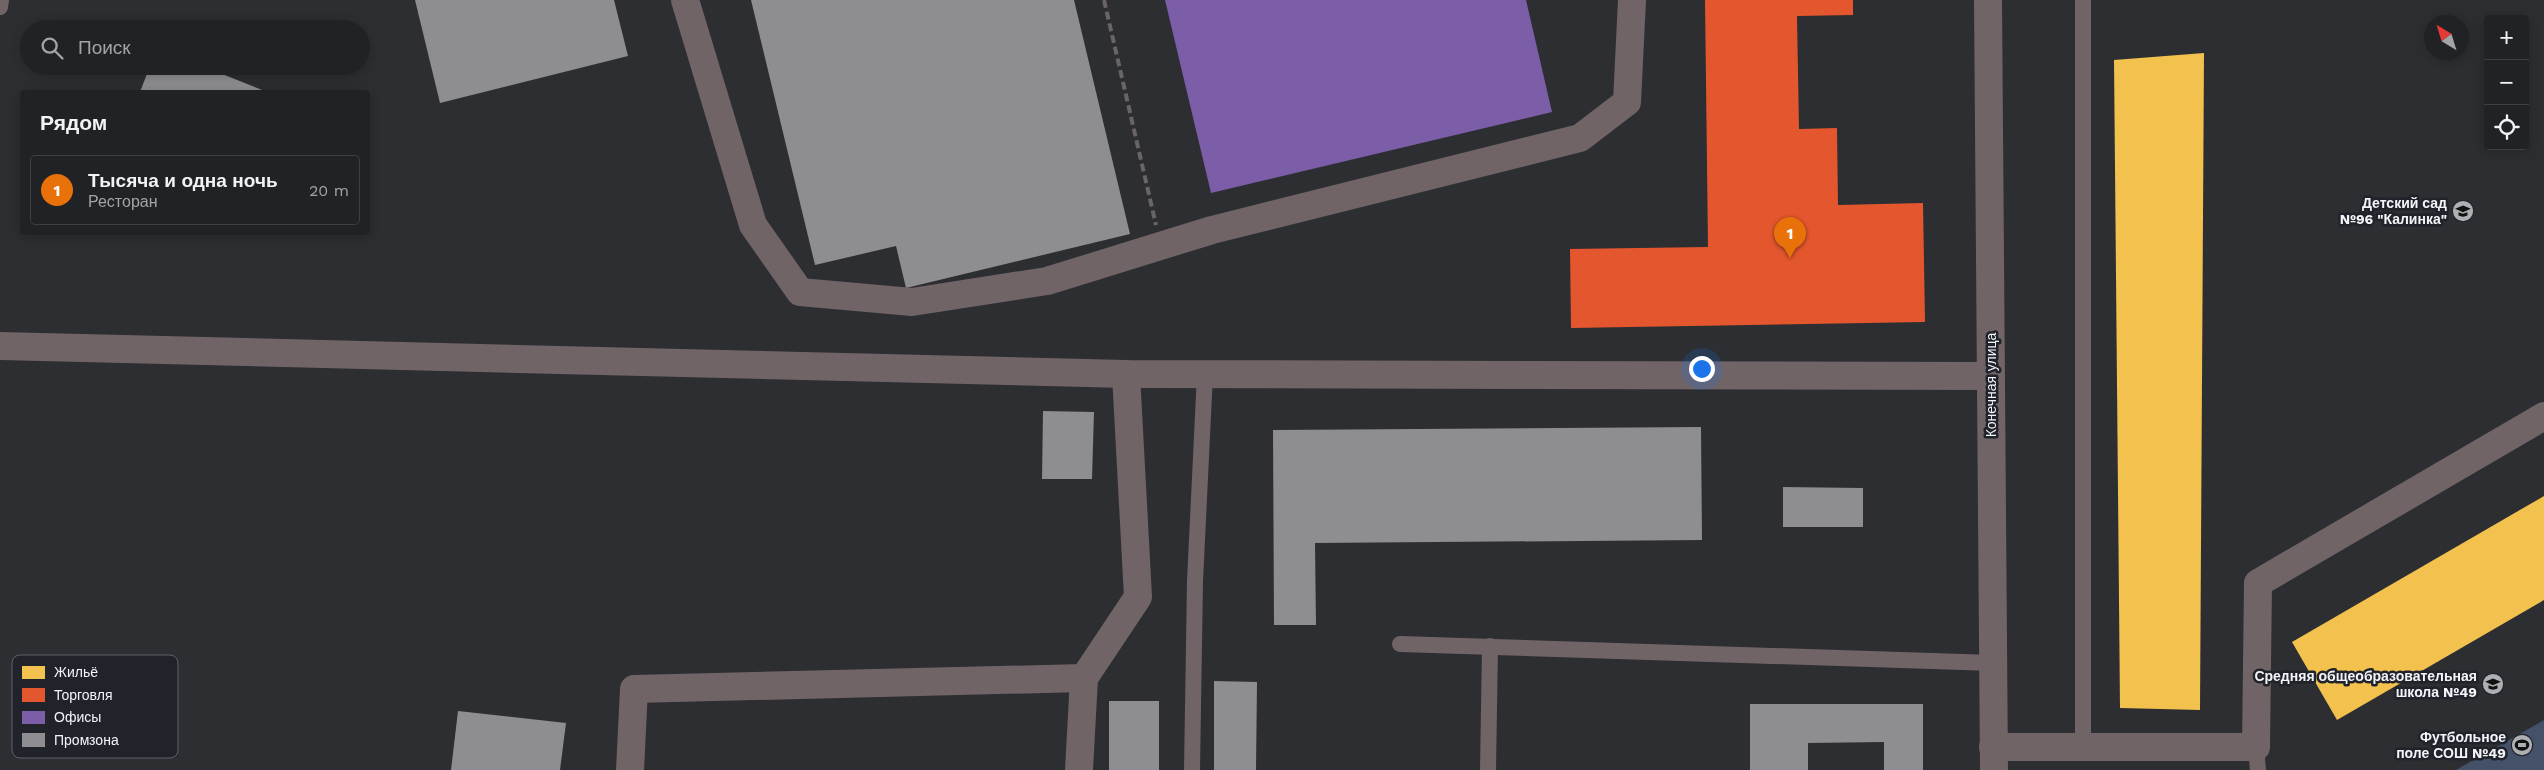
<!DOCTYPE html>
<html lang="ru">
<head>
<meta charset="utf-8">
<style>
	body { margin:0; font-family:"Work Sans",sans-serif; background:#292a2d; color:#f1f3f6 }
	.controls { position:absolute; right:15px; top:15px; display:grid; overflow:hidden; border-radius:5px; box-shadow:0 2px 12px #0003 }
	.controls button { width:45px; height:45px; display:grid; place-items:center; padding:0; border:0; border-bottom:1px solid #3e3f42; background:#212225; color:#f1f3f6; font:25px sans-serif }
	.compass { position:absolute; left:2424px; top:15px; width:45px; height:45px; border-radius:50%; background:#212225; box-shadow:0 2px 12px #0003; rotate:322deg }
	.you { position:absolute; left:1701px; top:368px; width:18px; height:18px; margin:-12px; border:4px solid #fff; border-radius:50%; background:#1a73e8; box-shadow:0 0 0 8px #1a73e833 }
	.badge { display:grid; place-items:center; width:32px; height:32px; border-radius:50%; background:#8c9099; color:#fff; font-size:16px; font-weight:700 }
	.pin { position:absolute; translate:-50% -41px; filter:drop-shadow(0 1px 2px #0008) }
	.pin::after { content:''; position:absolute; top:26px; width:18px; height:15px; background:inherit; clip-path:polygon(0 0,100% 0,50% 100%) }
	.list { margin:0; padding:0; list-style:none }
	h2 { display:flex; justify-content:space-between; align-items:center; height:65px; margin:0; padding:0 20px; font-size:21px }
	h2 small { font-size:16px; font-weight:400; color:#a2a4a7 }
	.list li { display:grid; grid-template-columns:32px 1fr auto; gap:15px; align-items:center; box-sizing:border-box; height:70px; margin:0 10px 10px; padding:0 10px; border:1px solid #3e3f42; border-radius:5px }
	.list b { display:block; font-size:19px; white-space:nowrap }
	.list p { margin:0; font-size:16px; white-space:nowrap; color:#a2a4a7 }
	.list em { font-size:16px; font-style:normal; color:#a2a4a7 }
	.icon { flex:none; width:28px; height:28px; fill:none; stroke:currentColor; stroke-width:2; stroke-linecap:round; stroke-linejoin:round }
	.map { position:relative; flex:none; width:2544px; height:770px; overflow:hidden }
	.search { position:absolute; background:#212225; box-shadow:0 2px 12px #0003; left:20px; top:20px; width:350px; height:55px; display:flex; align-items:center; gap:12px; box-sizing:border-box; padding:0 18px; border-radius:28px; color:#a2a4a7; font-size:19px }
	.panel { position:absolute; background:#212225; box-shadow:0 2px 12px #0003; left:20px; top:90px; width:350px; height:145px; border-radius:5px }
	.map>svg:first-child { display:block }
	.green { fill:#445169 }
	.homes { fill:#f2c14e }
	.shops { fill:#e4572e }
	.offices { fill:#7b5ea7 }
	.industry { fill:#8d8d92 }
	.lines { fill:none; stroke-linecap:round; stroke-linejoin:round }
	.service { stroke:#716467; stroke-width:16 }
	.minor { stroke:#716467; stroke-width:28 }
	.tertiary { stroke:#716467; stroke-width:28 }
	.rail { stroke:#686467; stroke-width:4; stroke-dasharray:8 4; stroke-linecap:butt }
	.labels { text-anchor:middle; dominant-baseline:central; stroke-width:5; stroke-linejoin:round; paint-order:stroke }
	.poi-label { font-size:14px; font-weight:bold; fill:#f2f4f9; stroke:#20232a; text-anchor:end }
	.street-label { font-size:14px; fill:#f2f4f9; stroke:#20232a }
	.key { fill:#20232a; stroke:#5f6268; stroke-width:1 }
	.key-label { font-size:14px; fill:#f2f4f9 }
</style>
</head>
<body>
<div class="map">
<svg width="2544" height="770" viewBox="0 0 2544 770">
	<rect width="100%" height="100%" fill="#2c2e31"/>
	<polygon class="green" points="2544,720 2544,770 2456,770"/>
	<g class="homes">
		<polygon points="2204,53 2200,710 2120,708 2114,60"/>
		<polygon points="2544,496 2544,600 2337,720 2292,642"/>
	</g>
	<polygon class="shops" points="1705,0 1853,0 1853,15 1797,16 1799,129 1837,128 1838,205 1923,203 1925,322 1571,328 1570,249 1708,247"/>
	<polygon class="offices" points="1165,0 1526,0 1552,112 1211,193"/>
	<g class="industry">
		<polygon points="415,0 614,0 628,56 440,103"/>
		<polygon points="751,0 1074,0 1130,234 906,288 896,246 815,265"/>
		<polygon points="150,66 202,66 267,92 140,92"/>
		<polygon points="1043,411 1094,412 1092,479 1042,479"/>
		<polygon points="1701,427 1702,540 1315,543 1316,625 1274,625 1273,430"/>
		<polygon points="1783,487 1863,488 1863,527 1783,527"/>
		<polygon points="1214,681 1257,682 1256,770 1214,770"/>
		<rect x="1109" y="701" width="50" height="69"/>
		<polygon points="1750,704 1923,704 1923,770 1884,770 1884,742 1808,743 1808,770 1750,770"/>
		<polygon points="458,711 566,723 560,770 451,770"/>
	</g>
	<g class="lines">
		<g class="service">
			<polyline points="0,7 1,0"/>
			<polyline points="1400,644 1993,663"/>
			<polyline points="2083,747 2083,0"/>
			<polyline points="2256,747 2258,770"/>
			<polyline points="1192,770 1195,581 1205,374"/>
			<polyline points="1488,770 1490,646"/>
		</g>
		<g class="minor">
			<polyline points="685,0 753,225 800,292 912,302 1047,281 1212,230 1580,138 1627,102 1632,0"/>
			<polyline points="0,346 1126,374 1991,376"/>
			<polyline points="1993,747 2256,747 2258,583 2544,416"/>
			<polyline points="630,770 634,689 1084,678"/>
			<polyline points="1079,770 1084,678 1138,597 1126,374"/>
		</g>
		<polyline class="tertiary" points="1988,0 1994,770"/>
		<polyline class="rail" points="1104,0 1156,225"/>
	</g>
	<defs>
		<g id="school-disc" transform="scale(1.125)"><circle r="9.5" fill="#adafb3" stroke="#20232a"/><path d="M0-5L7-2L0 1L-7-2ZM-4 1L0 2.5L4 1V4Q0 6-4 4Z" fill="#111"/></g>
		<g id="stadium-disc" transform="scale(1.125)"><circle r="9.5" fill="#adafb3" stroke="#20232a"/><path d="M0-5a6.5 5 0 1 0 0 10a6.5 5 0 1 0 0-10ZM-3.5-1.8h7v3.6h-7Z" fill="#111"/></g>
	</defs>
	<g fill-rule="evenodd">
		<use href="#school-disc" x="2463" y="211"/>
		<use href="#school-disc" x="2493" y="684"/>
		<use href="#stadium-disc" x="2522" y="745"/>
	</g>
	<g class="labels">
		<g class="poi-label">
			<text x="2447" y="203">Детский сад<tspan x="2447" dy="16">№96 "Калинка"</tspan></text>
			<text x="2477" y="676">Средняя общеобразовательная<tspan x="2477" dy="16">школа №49</tspan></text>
			<text x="2506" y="737">Футбольное<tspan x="2506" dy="16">поле СОШ №49</tspan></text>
		</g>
		<g class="street-label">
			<text transform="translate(1991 385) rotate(-90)">Конечная улица</text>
		</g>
	</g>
	<rect x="12" y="655" width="166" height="103" rx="8" class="key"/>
	<rect x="22" y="666" width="23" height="13" fill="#f2c14e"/>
	<rect x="22" y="688" width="23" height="14" fill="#e4572e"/>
	<rect x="22" y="711" width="23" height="13" fill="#7b5ea7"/>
	<rect x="22" y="733" width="23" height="14" fill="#8d8d92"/>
	<g class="key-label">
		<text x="54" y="677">Жильё</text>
		<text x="54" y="700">Торговля</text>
		<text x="54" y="722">Офисы</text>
		<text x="54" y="745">Промзона</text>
	</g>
</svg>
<div class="controls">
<button>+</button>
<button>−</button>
<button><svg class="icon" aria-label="locate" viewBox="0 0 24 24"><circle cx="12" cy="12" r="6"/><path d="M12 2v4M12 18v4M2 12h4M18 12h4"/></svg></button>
</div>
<svg class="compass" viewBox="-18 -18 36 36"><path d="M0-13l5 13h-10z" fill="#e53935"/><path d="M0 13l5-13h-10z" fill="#a2a4a7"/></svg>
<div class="you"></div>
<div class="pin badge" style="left:1790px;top:258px;background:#e8710a">1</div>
<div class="search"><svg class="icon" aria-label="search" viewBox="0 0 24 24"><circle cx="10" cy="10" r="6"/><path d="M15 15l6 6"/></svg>Поиск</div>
<section class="panel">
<h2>Рядом<small></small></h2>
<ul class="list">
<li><span class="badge" style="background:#e8710a">1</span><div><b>Тысяча и одна ночь</b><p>Ресторан</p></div><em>20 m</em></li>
</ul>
</section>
</div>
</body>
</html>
